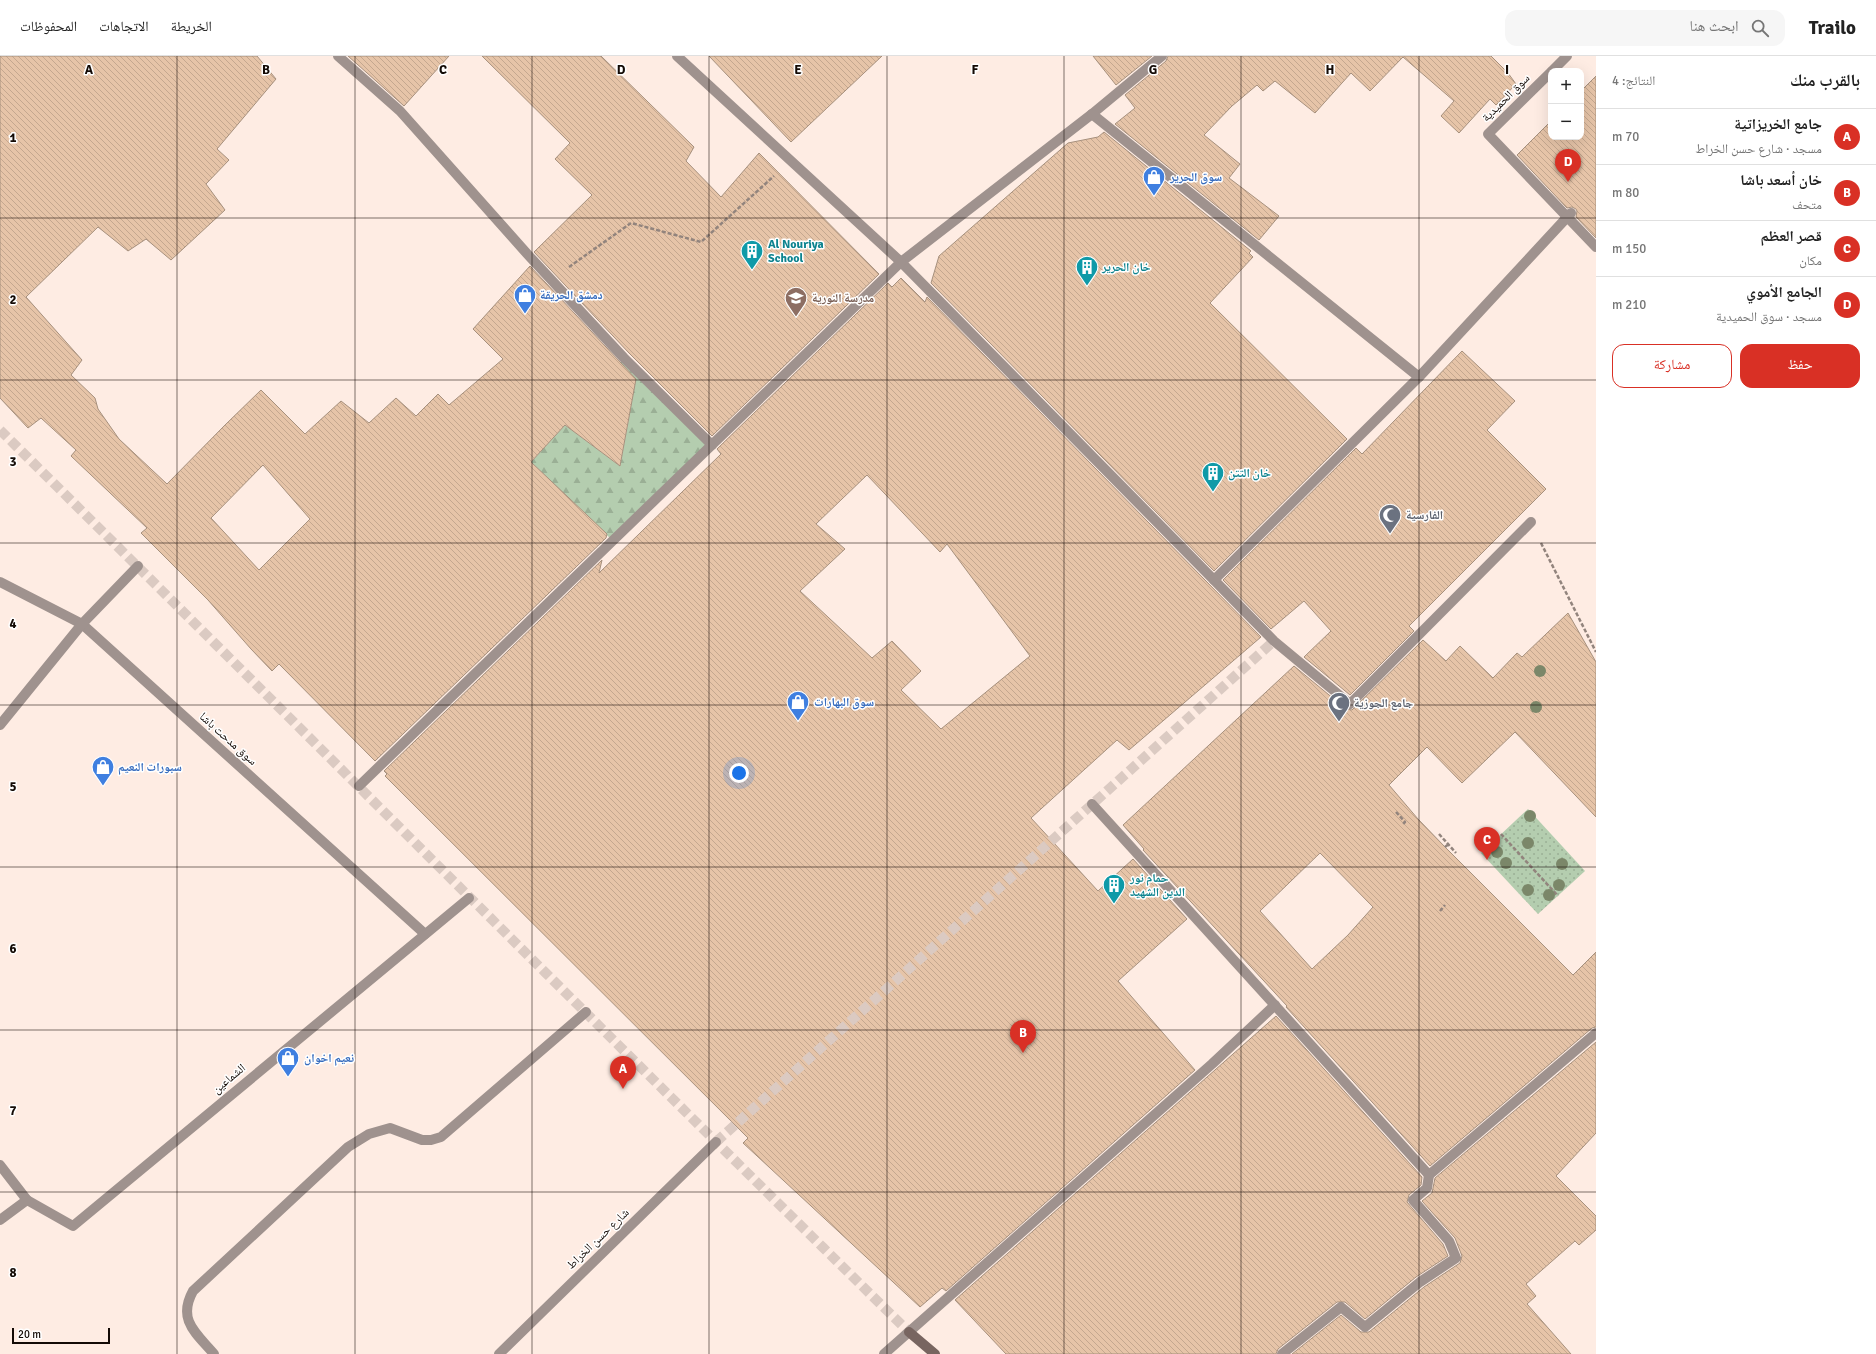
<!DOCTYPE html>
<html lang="ar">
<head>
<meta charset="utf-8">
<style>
	body { margin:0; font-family:Signika,"Noto Naskh Arabic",sans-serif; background:#f6f6f6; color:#222; direction:rtl }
	.controls { position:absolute; right:12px; top:12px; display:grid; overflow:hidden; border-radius:8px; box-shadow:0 4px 16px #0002 }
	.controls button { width:36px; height:36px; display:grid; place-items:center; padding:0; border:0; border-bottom:1px solid #e0e0e0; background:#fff; color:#222; font:20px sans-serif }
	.scale { position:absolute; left:12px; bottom:10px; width:98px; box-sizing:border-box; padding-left:4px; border:2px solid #130a05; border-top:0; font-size:11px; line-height:14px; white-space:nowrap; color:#130a05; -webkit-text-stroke:3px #fff; paint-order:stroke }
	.you { position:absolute; left:739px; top:717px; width:14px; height:14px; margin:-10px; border:3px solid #fff; border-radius:50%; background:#1a73e8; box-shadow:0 0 0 6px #1a73e833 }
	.badge { display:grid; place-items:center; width:26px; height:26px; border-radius:50%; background:#d93025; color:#fff; font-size:13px; font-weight:700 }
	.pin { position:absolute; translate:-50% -33px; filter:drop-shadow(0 1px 2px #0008) }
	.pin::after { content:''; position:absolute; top:21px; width:14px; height:12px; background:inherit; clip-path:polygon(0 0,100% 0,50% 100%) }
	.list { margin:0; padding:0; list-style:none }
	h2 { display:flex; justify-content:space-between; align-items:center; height:52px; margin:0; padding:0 16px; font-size:17px }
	h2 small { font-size:13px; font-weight:400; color:#767676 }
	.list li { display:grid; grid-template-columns:26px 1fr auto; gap:12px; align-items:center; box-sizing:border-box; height:56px; padding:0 16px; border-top:1px solid #e0e0e0 }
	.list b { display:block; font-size:15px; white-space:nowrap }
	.list p { margin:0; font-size:13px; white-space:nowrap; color:#767676 }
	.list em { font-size:13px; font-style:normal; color:#767676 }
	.actions { display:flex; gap:8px; padding:12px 16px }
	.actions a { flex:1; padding:9px 0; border:1px solid #d93025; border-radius:12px; text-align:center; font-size:14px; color:#d93025 }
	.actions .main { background:#d93025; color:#fff }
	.icon { flex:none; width:22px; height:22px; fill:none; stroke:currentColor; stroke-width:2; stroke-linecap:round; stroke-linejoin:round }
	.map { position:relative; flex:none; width:1596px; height:1298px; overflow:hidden; direction:ltr }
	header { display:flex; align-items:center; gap:24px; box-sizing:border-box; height:56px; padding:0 20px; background:#fff; border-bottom:1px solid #e0e0e0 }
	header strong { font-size:19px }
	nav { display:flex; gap:22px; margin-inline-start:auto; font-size:14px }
	.search { width:280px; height:36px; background:#f6f6f6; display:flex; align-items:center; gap:10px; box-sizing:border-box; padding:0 14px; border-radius:12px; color:#767676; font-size:15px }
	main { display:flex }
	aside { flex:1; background:#fff }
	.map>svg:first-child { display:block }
	.forest { fill:url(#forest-firs) }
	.park { fill:url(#park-dots) }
	.building { fill:url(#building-back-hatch); stroke:#a6907d; fill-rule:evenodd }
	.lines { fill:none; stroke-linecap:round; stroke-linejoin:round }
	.street-tunnel { stroke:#dbcac2; stroke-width:10; stroke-dasharray:10 5; stroke-linecap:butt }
	.path { stroke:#92847d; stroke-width:2.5; stroke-dasharray:4 2; stroke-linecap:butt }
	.street { stroke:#9f928e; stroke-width:10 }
	.secondary { stroke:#786560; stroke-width:10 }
	.tree { fill:#7b8769 }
	.grid { fill:none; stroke:#130a05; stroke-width:1; stroke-opacity:0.55 }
	.labels { text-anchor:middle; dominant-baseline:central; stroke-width:3; stroke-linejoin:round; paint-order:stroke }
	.street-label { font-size:12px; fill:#130a05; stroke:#fff }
	.shop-label { font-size:12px; font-weight:bold; fill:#366cbe; stroke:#fff; text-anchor:start }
	.culture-label { font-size:12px; font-weight:bold; fill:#0d838f; stroke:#fff; text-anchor:start }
	.education-label { font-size:12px; font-weight:bold; fill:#785e54; stroke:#fff; text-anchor:start }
	.worship-label { font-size:12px; font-weight:bold; fill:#5b616d; stroke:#fff; text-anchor:start }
	.grid-label { font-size:13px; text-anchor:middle; font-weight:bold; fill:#130a05; stroke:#fff; stroke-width:3; stroke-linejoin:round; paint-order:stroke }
</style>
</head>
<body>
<header>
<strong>Trailo</strong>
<div class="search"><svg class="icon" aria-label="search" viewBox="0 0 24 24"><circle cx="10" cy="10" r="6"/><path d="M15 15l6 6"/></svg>ابحث هنا</div>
<nav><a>الخريطة</a><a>الاتجاهات</a><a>المحفوظات</a></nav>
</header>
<main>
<aside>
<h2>بالقرب منك<small>النتائج: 4</small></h2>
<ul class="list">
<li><span class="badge">A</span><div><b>جامع الخريزاتية</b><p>مسجد · شارع حسن الخراط</p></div><em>70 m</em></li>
<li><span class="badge">B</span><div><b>خان أسعد باشا</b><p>متحف</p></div><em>80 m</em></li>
<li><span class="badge">C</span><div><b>قصر العظم</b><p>مكان</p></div><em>150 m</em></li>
<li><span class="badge">D</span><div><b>الجامع الأموي</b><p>مسجد · سوق الحميدية</p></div><em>210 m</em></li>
</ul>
<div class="actions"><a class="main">حفظ</a><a>مشاركة</a></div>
</aside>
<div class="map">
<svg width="1596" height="1298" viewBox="0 0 1596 1298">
	<defs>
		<pattern id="forest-firs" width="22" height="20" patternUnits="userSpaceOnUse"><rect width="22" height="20" fill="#b4cdaf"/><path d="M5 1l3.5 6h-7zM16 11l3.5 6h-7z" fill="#9aaf95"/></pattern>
		<pattern id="park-dots" width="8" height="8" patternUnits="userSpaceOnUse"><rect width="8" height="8" fill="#b4cdaf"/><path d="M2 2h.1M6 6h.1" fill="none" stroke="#9aaf95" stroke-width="1.8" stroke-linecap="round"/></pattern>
		<pattern id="building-back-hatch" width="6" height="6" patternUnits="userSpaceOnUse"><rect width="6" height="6" fill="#e6c4a8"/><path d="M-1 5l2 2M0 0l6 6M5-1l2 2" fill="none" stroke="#c4a78f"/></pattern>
	</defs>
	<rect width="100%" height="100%" fill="#feece3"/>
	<polygon class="forest" points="624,302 712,389 613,485 531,406 565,369 620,410 629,362 601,329"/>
	<polygon class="park" points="1528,753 1585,815 1538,858 1481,797"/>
	<g class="building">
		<path d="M0,0h257l19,23 -59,70 12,11 -23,24 19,26 -54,50 -25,-21 -18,12 -30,-24 -72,70 56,63 -11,15 24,23 3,11 21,30 48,45 58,-59 36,-35 44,44 36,-33 28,22 27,-25 20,18 22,-22 11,11 54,-46 -30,-30 57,-63 106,113 -16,87 -55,-41 -34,37 76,72 -1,4 -231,223 -96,-97 -7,7 -21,-22 -43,-49 -67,-67 6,-5 -76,-72 5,-6 -35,-32 -13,10 -28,-30zM263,409l47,54 -51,51 -48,-52z"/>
		<polygon points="348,0 449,0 404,50"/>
		<polygon points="482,0 601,0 694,91 686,105 721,141 759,97 879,218 712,380 629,297 534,196 592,139 555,103 570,87"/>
		<polygon points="709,0 882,0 791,86"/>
		<polygon points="1093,0 1152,0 1116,29"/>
		<polygon points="1168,0 1491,0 1508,17 1516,28 1496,49 1490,43 1459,77 1441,60 1454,45 1403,1 1370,35 1351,17 1315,57 1275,25 1263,35 1257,29 1232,50 1204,79 1240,108 1229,122 1279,160 1259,184 1115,68 1135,52 1125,39 1166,5"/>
		<polygon points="1596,20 1596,182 1576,161 1577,155 1576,153 1572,151 1567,152 1517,99 1551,65 1551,81 1581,81 1581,35"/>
		<polygon points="1104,76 1251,195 1249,197 1253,201 1210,247 1347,383 1214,515 931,227 939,200 1068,87 1098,81"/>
		<path d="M901,222l24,24 2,-5 334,340 -132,113 -12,-10 -86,78 67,73 35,-32 54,60 -69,62 77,89 -249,221 -4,-3 -22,19 -177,-164 5,-5 -363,-362 2,-2 -3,-3 218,-211 -3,13 122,-119 -4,-5 171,-166 4,4zM867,419l73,77 7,-8 83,112 -89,73 -40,-39 20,-19 -29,-30 -20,17 -72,-67 45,-42 -29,-25z"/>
		<polygon points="1462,295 1515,345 1487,374 1546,433 1409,570 1414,575 1350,639 1304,601 1331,575 1304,545 1271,573 1223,524 1356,392 1362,398"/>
		<path d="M1568,557l28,49v155l-81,-85 -53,51 -35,-36 -38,38 29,34 27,28 128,128 23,-23v75l-4,1 -162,138 -144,-159 1,-1 -144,-156 1,-1 -21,-24 171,-159 52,43 6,1 71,-70 23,21 14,-15 33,32 24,-25 5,4zM1320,797l53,54 -25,28 -36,34 -52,-58z"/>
		<polygon points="1276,960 1422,1121 1421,1129 1409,1139 1407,1146 1443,1188 1448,1200 1416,1221 1365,1263 1345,1246 1337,1246 1278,1293 1276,1298 1006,1298 955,1244"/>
		<polygon points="1596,986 1596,1077 1556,1120 1596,1160 1596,1174 1579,1189 1575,1185 1526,1228 1536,1240 1527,1248 1571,1298 1292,1298 1341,1259 1361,1276 1369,1276 1424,1231 1460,1207 1462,1200 1455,1182 1422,1145 1432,1137 1435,1122"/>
	</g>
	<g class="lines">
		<g class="street-tunnel">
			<path d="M0,374c303,300 604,603 909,902"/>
			<polyline points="716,1086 1274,585"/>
		</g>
		<g class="path">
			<polyline points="569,211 631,167 701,186 774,120"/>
			<polyline points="1541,487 1596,596"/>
			<polyline points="1396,756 1405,766 1403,768"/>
			<polyline points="1439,778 1456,797"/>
			<polyline points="1501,778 1558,840"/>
			<polyline points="1445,791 1449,788"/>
			<polyline points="1440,855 1445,849"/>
		</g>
		<g class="street">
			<polyline points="338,0 400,55 530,201 624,302 712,389"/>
			<polyline points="1162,0 1092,58 901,206 1274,585 1350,648 1531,466"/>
			<polyline points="1552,15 1567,0"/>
			<polyline points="1551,16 1488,78 1596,191"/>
			<polyline points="1092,58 1419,321"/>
			<polyline points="1214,524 1419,321 1571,157"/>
			<polyline points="0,526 82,568 425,878"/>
			<polyline points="0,669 82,568 138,510"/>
			<polyline points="359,730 901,206 677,0"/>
			<polyline points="1092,748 1429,1119 1596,977"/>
			<polyline points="0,1109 27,1144"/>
			<polyline points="0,1164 27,1144 73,1170 469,842"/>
			<path d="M214,1298c-18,-21 -37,-34 -21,-63l155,-144 21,-13 21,-6 32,12h9l10,-3 145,-125"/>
			<polyline points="499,1298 716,1086"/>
			<polyline points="884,1298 1212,1008 1275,949"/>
			<polyline points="1282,1298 1341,1251 1365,1271 1420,1226 1456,1202 1449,1185 1413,1144 1427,1132 1429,1119"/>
		</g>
		<polyline class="secondary" points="909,1276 935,1298"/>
	</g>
	<g class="tree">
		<circle cx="1540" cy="615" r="6"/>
		<circle cx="1536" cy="651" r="6"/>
		<circle cx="1530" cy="760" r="6"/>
		<circle cx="1528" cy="787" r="6"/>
		<circle cx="1497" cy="796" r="6"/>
		<circle cx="1506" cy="807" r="6"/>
		<circle cx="1562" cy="808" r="6"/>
		<circle cx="1559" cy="829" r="6"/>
		<circle cx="1528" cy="834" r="6"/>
		<circle cx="1549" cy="839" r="6"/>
	</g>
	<path class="grid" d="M177,0v1298M355,0v1298M532,0v1298M709,0v1298M887,0v1298M1064,0v1298M1241,0v1298M1419,0v1298M0,162h1596M0,324h1596M0,487h1596M0,649h1596M0,811h1596M0,974h1596M0,1136h1596"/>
	<defs>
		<g id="shop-pin" transform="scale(1.15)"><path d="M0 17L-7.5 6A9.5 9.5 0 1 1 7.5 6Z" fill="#3f7fe0" stroke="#fff"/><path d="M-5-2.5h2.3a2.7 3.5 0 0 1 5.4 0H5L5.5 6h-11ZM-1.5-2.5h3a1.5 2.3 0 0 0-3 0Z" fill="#fff"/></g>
		<g id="building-pin" transform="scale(1.15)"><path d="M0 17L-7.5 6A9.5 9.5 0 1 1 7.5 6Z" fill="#0f9aa8" stroke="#fff"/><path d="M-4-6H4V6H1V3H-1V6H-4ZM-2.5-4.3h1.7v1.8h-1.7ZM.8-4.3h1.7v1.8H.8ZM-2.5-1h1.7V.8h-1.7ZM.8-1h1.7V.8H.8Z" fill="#fff"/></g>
		<g id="school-pin" transform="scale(1.15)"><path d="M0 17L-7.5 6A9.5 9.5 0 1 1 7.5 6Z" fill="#8d6e63" stroke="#fff"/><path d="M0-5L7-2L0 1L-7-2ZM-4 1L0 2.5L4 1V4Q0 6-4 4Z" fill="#fff"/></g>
		<g id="mosque-pin" transform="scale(1.15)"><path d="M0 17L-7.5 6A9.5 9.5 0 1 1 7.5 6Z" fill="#6b7280" stroke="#fff"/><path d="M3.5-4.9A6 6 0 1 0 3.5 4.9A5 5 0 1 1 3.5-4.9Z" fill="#fff"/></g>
	</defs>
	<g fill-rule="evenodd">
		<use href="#shop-pin" x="1154" y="121"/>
		<use href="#building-pin" x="752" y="195"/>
		<use href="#building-pin" x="1087" y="211"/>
		<use href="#shop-pin" x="525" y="239"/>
		<use href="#school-pin" x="796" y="242"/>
		<use href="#building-pin" x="1213" y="417"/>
		<use href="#mosque-pin" x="1390" y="459"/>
		<use href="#shop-pin" x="798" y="646"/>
		<use href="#mosque-pin" x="1339" y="647"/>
		<use href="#shop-pin" x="103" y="711"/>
		<use href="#building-pin" x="1114" y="829"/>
		<use href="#shop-pin" x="288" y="1002"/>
	</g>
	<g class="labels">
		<g class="street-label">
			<text transform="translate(1506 42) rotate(-45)">سوق الحميدية</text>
			<text transform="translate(228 683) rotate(42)">سوق مدحت باشا</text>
			<text transform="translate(229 1023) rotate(-40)">الشماعين</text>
			<text transform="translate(598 1183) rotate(-44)">شارع حسن الخراط</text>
		</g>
		<g class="shop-label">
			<text x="1170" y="121">سوق الحرير</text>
			<text x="540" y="239">دمشق الحريقة</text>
			<text x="814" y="646">سوق البهارات</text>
			<text x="118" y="711">سبورات النعيم</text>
			<text x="304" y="1002">نعيم اخوان</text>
		</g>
		<g class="culture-label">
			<text x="768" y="188">Al Nouriya<tspan x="768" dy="14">School</tspan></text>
			<text x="1102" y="211">خان الحرير</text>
			<text x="1228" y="417">خان التتن</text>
			<text x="1130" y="822">حمام نور<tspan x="1130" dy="14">الدين الشهيد</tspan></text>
		</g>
		<g class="education-label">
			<text x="812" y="242">مدرسة النورية</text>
		</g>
		<g class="worship-label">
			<text x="1406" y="459">الفارسية</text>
			<text x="1354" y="647">جامع الجوزية</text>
		</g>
	</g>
	<g class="grid-label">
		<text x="89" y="18">A</text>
		<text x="266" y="18">B</text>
		<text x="443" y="18">C</text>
		<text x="621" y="18">D</text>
		<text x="798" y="18">E</text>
		<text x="975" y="18">F</text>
		<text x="1153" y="18">G</text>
		<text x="1330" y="18">H</text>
		<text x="1507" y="18">I</text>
		<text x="13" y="86">1</text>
		<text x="13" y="248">2</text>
		<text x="13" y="410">3</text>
		<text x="13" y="572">4</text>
		<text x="13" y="735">5</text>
		<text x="13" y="897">6</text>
		<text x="13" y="1059">7</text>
		<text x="13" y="1221">8</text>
	</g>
</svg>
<div class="controls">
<button>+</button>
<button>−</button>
</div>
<div class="scale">20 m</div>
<div class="you"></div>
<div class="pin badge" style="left:623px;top:1033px">A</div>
<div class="pin badge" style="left:1023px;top:997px">B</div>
<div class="pin badge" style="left:1487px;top:804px">C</div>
<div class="pin badge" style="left:1568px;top:126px">D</div>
</div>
</main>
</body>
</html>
